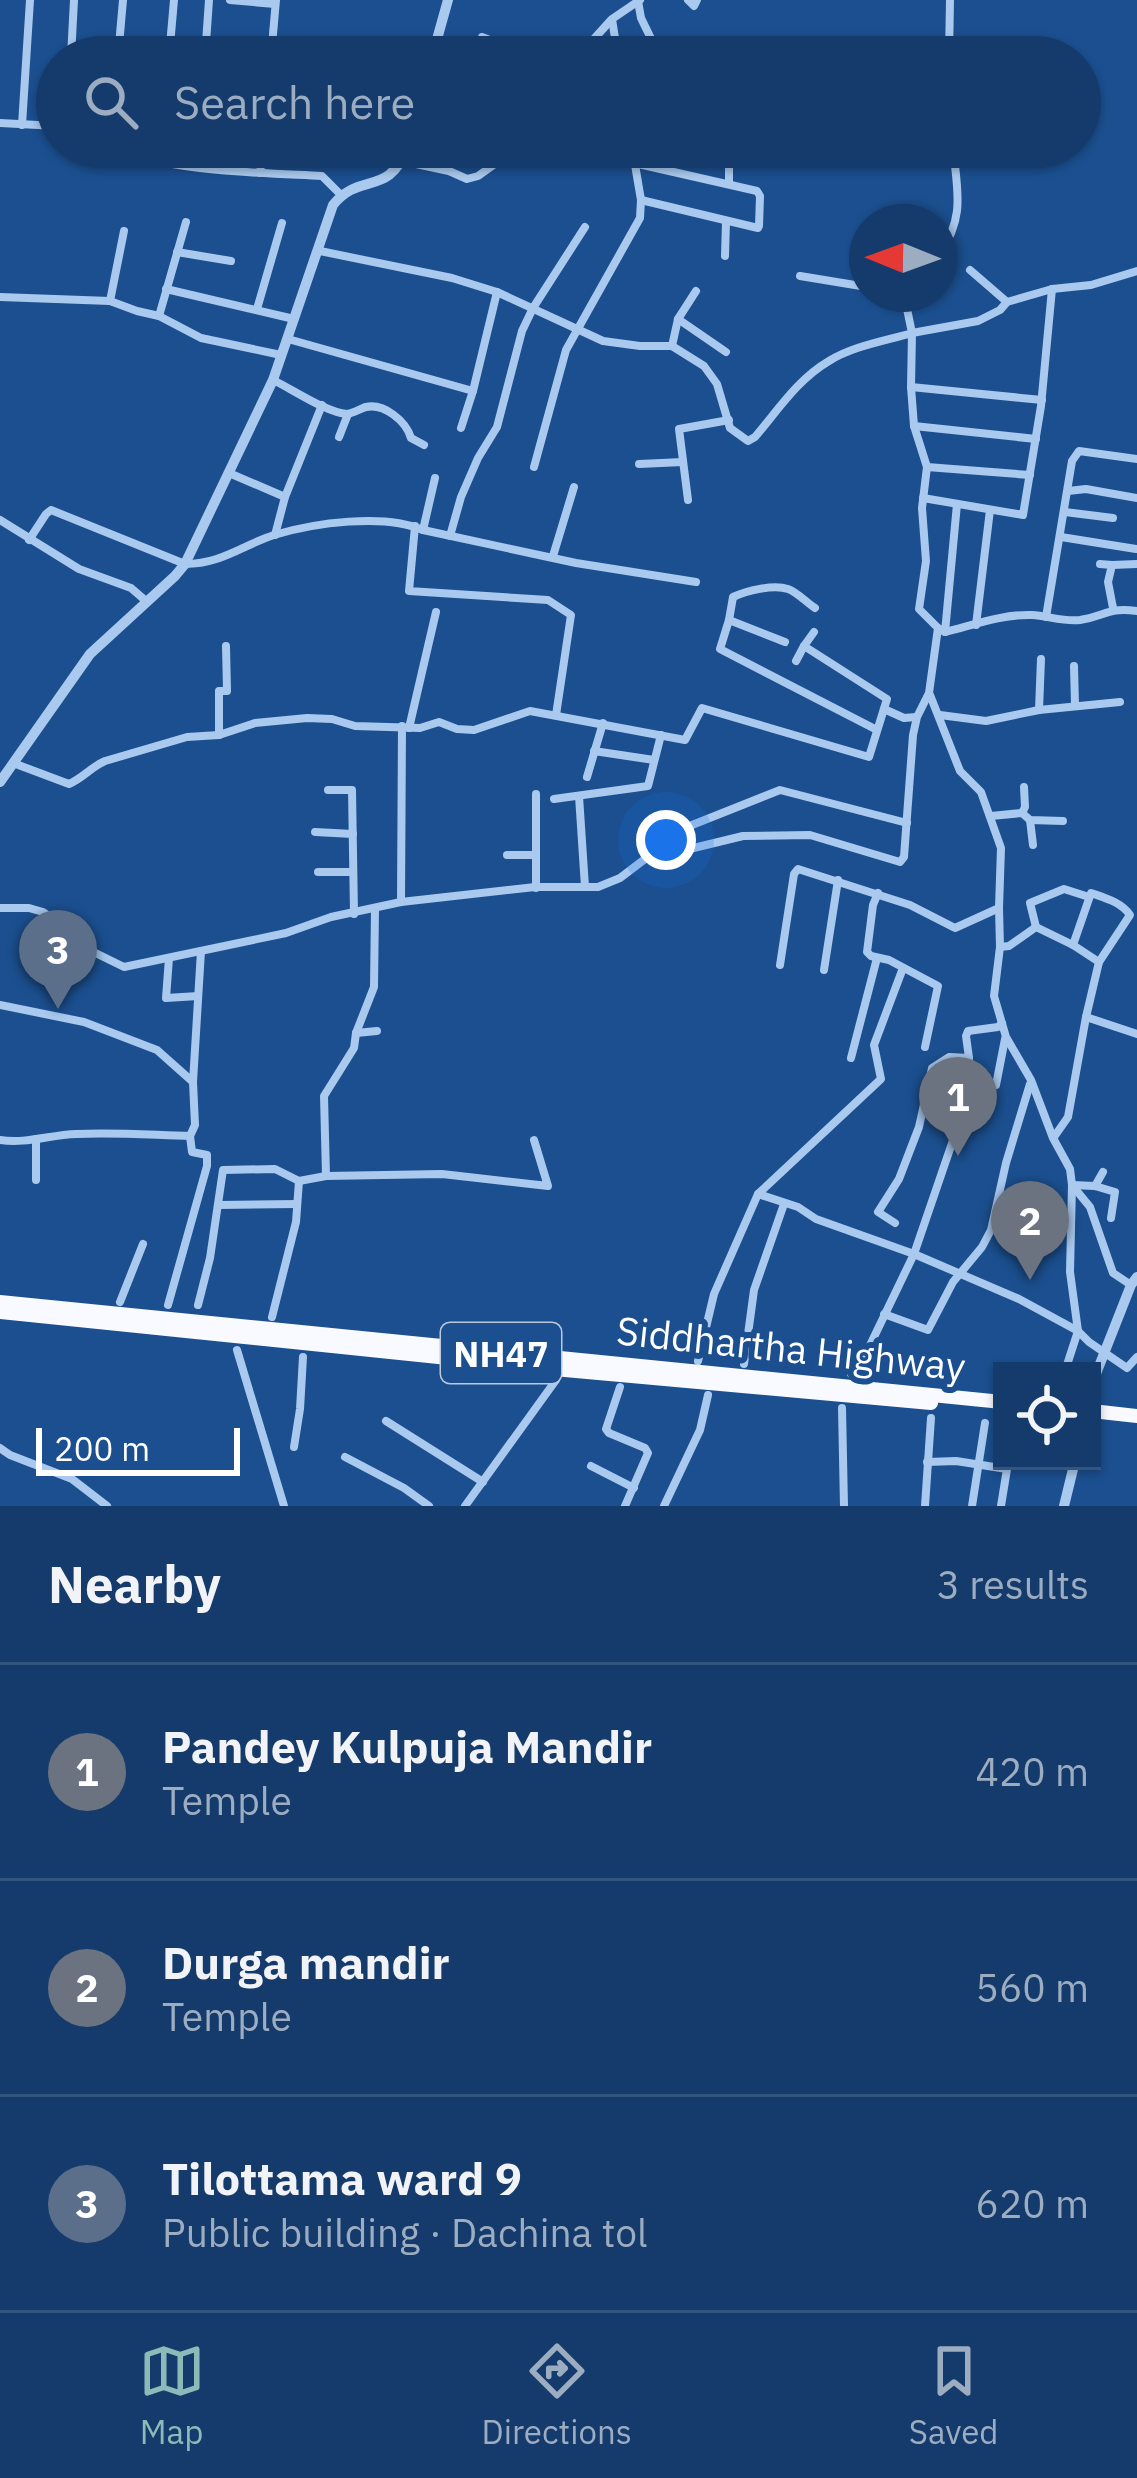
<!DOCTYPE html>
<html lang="en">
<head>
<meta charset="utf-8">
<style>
	body { margin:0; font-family:"IBM Plex Sans",sans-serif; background:#1d4271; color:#f1f3f6 }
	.controls { position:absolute; right:36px; bottom:36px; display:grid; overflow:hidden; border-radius:0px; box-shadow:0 3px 9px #0004 }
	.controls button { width:108px; height:108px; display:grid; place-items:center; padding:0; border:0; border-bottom:3px solid #33557e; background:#143b6b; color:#f1f3f6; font:60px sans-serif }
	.compass { position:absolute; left:849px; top:204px; width:108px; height:108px; border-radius:50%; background:#143b6b; box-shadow:0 3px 9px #0004; rotate:271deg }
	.scale { position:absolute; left:36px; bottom:30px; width:204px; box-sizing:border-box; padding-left:12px; border:6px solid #fff; border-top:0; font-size:33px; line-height:42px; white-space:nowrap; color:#fff; -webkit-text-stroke:9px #1b4f8f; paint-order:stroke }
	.you { position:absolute; left:666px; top:840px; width:42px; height:42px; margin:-30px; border:9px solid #fff; border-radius:50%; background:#1a73e8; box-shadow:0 0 0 18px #1a73e833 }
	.badge { display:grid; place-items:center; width:78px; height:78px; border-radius:50%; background:#8bbbb9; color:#fff; font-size:39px; font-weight:700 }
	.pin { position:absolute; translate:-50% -99px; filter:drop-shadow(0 3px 6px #0008) }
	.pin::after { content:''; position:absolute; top:63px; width:42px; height:36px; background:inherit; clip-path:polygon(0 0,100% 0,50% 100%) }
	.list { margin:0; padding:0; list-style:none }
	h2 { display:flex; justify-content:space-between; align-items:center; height:156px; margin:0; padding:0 48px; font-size:51px }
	h2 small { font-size:39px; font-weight:400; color:#9dadc1 }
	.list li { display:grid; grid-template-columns:78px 1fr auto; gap:36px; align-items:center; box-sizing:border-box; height:216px; padding:0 48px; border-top:3px solid #33557e }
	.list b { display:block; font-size:45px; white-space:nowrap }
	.list p { margin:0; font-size:39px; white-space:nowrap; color:#9dadc1 }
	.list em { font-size:39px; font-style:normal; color:#9dadc1 }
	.icon { flex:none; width:66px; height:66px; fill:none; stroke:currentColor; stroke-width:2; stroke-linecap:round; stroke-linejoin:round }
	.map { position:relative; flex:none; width:1137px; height:1506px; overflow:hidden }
	.search { position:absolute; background:#143b6b; box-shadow:0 3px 9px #0004; left:36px; right:36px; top:36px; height:132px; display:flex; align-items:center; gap:30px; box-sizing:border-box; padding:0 42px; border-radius:66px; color:#9dadc1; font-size:45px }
	.sheet { height:804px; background:#143b6b }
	nav { display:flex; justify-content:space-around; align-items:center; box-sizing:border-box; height:168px; border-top:3px solid #33557e; background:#143b6b; font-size:33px; color:#9dadc1 }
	nav a { display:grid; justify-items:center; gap:6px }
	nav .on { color:#8bbbb9 }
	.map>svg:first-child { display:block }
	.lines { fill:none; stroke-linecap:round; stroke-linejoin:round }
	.minor { stroke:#a9c9ee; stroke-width:8 }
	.tertiary { stroke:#a9c9ee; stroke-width:10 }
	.trunk { stroke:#f8faff; stroke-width:14 }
	.labels { text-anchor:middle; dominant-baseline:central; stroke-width:12; stroke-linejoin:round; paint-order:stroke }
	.shield { fill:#1b4f8f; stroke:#bbcadd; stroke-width:3 }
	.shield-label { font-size:36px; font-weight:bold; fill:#fff }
	.street-label { font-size:39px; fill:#fff; stroke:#1b4f8f }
</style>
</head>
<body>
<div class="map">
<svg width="1137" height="1506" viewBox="0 0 1137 1506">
	<rect width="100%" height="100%" fill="#1b4f8f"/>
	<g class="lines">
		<g class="minor">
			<polyline points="230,0 275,4"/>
			<polyline points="688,0 694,6 697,0"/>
			<polyline points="638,1 641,18 660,57"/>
			<polyline points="593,40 611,20"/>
			<polyline points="71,57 74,0"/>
			<polyline points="118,57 123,0"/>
			<polyline points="169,57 174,0"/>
			<polyline points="205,57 209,0"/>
			<polyline points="271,57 276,0"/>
			<polyline points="477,57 482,37 518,51 516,57"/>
			<polyline points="618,57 612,19 640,0"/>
			<polyline points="949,57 950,0"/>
			<polyline points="0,123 57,126"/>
			<polyline points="22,125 30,0"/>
			<path d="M114,147c49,25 152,26 208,29l19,19"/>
			<polyline points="716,147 729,152 729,183"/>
			<polyline points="159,161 160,147"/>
			<polyline points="402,161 449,171 467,179 478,176 506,156"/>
			<polyline points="634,163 757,191 760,196 759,226 758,228 641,200"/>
			<polyline points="197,166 198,147"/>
			<polyline points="260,173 263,147"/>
			<path d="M320,251l132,27 45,14 106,49 37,5h32l32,20 13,18 13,44 18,13 7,-4c23,-27 43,-58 74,-76 24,-15 56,-20 83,-28l-6,-29 6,-10"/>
			<polyline points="177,252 231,261"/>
			<path d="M939,255c27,-39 18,-64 14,-108"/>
			<polyline points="725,256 726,221"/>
			<polyline points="970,270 1007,302"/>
			<polyline points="800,276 867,287"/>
			<polyline points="166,289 294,319"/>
			<polyline points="883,294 906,304"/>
			<polyline points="0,297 110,301 137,311 159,316 201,338 281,355"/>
			<polyline points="110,301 124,231"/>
			<polyline points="257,309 282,223"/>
			<polyline points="159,316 186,222"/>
			<polyline points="678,319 726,352"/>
			<polyline points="288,339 473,391"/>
			<polyline points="672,346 678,319 696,291"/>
			<path d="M273,380c19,9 54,33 74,34 4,0 15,-6 19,-7 18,-4 40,14 45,31l13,7"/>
			<polyline points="911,387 1042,400"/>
			<polyline points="914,426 1036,439"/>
			<polyline points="461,428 473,391 497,292"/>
			<polyline points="339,437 348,414"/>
			<polyline points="639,464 683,462"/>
			<polyline points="534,467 566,350 640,218 641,200 632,147"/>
			<polyline points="927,467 1030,475"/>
			<polyline points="229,473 285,497 275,535"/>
			<polyline points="1068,491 1086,489 1137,498"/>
			<polyline points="285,497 322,405"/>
			<polyline points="923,498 1023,515 1041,406 1052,289"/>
			<polyline points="688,500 679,429 729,420"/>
			<polyline points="1065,512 1113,518"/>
			<polyline points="0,520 79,569 131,588 146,601"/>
			<polyline points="415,526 409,591 548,600 571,615 556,715"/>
			<polyline points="423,530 435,478"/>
			<polyline points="450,536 461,497 478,458 497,427 522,331 533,308 585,227"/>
			<polyline points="1061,537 1136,549"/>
			<path d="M29,540l17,-26 5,-4 134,54c36,0 56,-18 89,-29 40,-12 110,-22 149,-5l153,33 120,19"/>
			<polyline points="553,556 574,487"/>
			<polyline points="1100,564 1112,565 1108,582 1113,608"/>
			<polyline points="1112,565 1137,564"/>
			<polyline points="1046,617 1072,461 1079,451 1137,459"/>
			<path d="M729,620l4,-23c13,-6 40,-13 55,-8 9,3 19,14 27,19"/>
			<polyline points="976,625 990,510"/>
			<path d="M938,628l7,4c29,-7 57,-18 87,-17 16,1 32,7 48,5 27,-4 26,-13 57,-9"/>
			<polyline points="945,632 957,504"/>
			<polyline points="785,642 729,620 720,649 877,730"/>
			<polyline points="796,661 804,646"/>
			<polyline points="1074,666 1075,705"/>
			<polyline points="930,695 960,771 981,792 1001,848 999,908 1000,947 994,996 1006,1037 1031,1080 1053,1138 1070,1169 1072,1185 1090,1207 1113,1273 1131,1285"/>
			<polyline points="884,709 904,718 916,717"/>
			<polyline points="1039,710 1041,659"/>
			<polyline points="940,715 986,721 1039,710 1120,702"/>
			<polyline points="409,728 436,612"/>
			<polyline points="219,735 219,691 227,691 226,646"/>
			<polyline points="594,751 654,760"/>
			<path d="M13,763l56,21c14,-6 22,-17 36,-23l82,-24 32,-2 36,-12 52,-5 25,1 23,7 65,2 19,-6 18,7 17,1 56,-19 155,29 17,-32 167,49 18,-58 -83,-53 10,-14"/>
			<polyline points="587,777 603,723"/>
			<polyline points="328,790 352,790 354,914"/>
			<polyline points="579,796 585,887"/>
			<polyline points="554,799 648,786 661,735"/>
			<polyline points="1022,813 1025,807 1024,787"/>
			<polyline points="991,816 1022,813 1030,820 1063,821"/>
			<polyline points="1030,820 1033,845"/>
			<polyline points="315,832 353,834"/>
			<polyline points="673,853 743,836 810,835 900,862 904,857 913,735 917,717 929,693 938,628 919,609 926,561 922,508 927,467 914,426 911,387 912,333 978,321 1000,310 1007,302 1052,289 1091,285 1137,271"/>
			<polyline points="507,855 536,855"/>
			<polyline points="318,872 353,872"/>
			<polyline points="536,888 536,794"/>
			<polyline points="878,893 873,905 867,952 871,956 889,960 938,986 925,1047"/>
			<polyline points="401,902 402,726"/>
			<polyline points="0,908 29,908 43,912 57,922 67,939 124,967 286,933 331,917 401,902 535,887 598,887 620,878 687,827 780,790 907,823"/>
			<polyline points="1036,927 1030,903 1064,889 1089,897"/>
			<path d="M1073,945l18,-52c14,5 30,9 39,22l-31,47"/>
			<polyline points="1000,947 1009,946 1036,927 1073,945 1099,962 1086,1017"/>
			<polyline points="169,958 166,998 198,996"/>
			<polyline points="780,965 794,874 798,869 910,905 955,928 999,908"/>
			<polyline points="824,970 838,880"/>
			<polyline points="0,1005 84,1022 157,1050 193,1082"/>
			<polyline points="356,1033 377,1031"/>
			<polyline points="851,1058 877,958"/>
			<polyline points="996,1085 1005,1039"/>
			<polyline points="1054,1137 1068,1117 1086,1017 1137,1034"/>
			<polyline points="36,1139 36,1180"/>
			<path d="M0,1140c25,4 50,-5 76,-6 37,-2 76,1 114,2"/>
			<polyline points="326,1176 324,1096 354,1048 356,1033 374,987 375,909"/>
			<polyline points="1095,1186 1103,1172"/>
			<polyline points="758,1194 798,1207 816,1219 914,1254 1019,1299 1078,1331 1089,1342 1127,1368 1137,1357"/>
			<polyline points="219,1205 297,1204"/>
			<polyline points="895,1223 878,1212 899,1179 919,1127 932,1068 949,1057 969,1058"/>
			<polyline points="120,1302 143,1244"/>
			<polyline points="168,1305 207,1166 207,1155 192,1152 190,1136 195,1125 193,1082 201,951"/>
			<polyline points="198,1305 210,1258 223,1170 275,1169 299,1181"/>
			<polyline points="884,1314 928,1330 953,1282 982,1247 991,1230 1006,1163 1030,1084"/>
			<polyline points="272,1317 296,1222 299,1181 326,1176 442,1174 548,1186 534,1140"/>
			<polyline points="237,1350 284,1506"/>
			<polyline points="698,1361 714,1294 758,1194 881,1079 874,1045 903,968"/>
			<polyline points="744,1364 754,1290 784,1204"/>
			<polyline points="1065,1371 1078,1331 1070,1272 1072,1185 1095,1186 1115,1192 1111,1218"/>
			<polyline points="851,1374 860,1366 914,1254 963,1111 969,1058 966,1036 968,1031 998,1027 1002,1023"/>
			<polyline points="620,1387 606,1429 609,1433 645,1448 648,1453 625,1506"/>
			<polyline points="842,1408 844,1506"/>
			<polyline points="386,1421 483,1482"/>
			<polyline points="294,1447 300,1409 303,1357"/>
			<polyline points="0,1448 10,1455 72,1479 107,1506"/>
			<polyline points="345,1457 404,1488 429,1506"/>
			<polyline points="927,1462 956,1461 1007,1469 1001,1506"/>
			<polyline points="591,1466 634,1488"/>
			<polyline points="465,1506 556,1380"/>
			<polyline points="664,1506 700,1430 708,1395"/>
			<polyline points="925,1506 931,1418"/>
			<polyline points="972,1506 985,1423"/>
		</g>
		<g class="tertiary">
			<polyline points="432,57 448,0"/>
			<path d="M0,782l90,-128 85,-78 10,-12 88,-184 60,-175c27,-34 56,-7 74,-58"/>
			<polyline points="1092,1384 1131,1285 1137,1277"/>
			<polyline points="1064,1506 1075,1461"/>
		</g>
		<g class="trunk">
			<polyline points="0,1302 1002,1402"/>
			<polyline points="0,1312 565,1370 931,1403"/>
			<polyline points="1092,1411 1137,1416"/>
		</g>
	</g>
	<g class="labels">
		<rect class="shield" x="441" y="1323" width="120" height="60" rx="9"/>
		<g class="shield-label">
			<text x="501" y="1353">NH47</text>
		</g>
		<g class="street-label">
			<text transform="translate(791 1348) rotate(6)">Siddhartha Highway</text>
		</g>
	</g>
</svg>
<div class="controls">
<button><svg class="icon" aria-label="locate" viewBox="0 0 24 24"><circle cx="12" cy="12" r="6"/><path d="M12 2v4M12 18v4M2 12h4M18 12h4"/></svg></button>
</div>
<svg class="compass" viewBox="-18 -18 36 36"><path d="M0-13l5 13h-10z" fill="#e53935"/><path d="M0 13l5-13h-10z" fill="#9dadc1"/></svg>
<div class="scale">200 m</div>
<div class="you"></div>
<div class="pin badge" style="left:958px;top:1156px;background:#6b7280">1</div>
<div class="pin badge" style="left:1030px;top:1280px;background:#6b7280">2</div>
<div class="pin badge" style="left:58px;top:1009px;background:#5c6f8a">3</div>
<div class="search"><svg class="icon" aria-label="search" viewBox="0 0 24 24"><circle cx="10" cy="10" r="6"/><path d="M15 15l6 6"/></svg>Search here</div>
</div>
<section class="sheet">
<h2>Nearby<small>3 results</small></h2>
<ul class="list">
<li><span class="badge" style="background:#6b7280">1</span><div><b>Pandey Kulpuja Mandir</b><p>Temple</p></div><em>420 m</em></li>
<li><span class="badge" style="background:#6b7280">2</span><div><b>Durga mandir</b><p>Temple</p></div><em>560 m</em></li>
<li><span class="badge" style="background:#5c6f8a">3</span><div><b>Tilottama ward 9</b><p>Public building · Dachina tol</p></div><em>620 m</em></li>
</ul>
</section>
<nav>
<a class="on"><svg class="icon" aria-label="map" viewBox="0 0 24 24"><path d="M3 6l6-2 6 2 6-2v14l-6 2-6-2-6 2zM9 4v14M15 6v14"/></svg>Map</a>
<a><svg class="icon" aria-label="directions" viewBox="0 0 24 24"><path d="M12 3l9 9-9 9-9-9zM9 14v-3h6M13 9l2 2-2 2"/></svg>Directions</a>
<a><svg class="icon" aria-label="saved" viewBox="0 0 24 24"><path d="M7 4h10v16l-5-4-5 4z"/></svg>Saved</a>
</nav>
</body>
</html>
